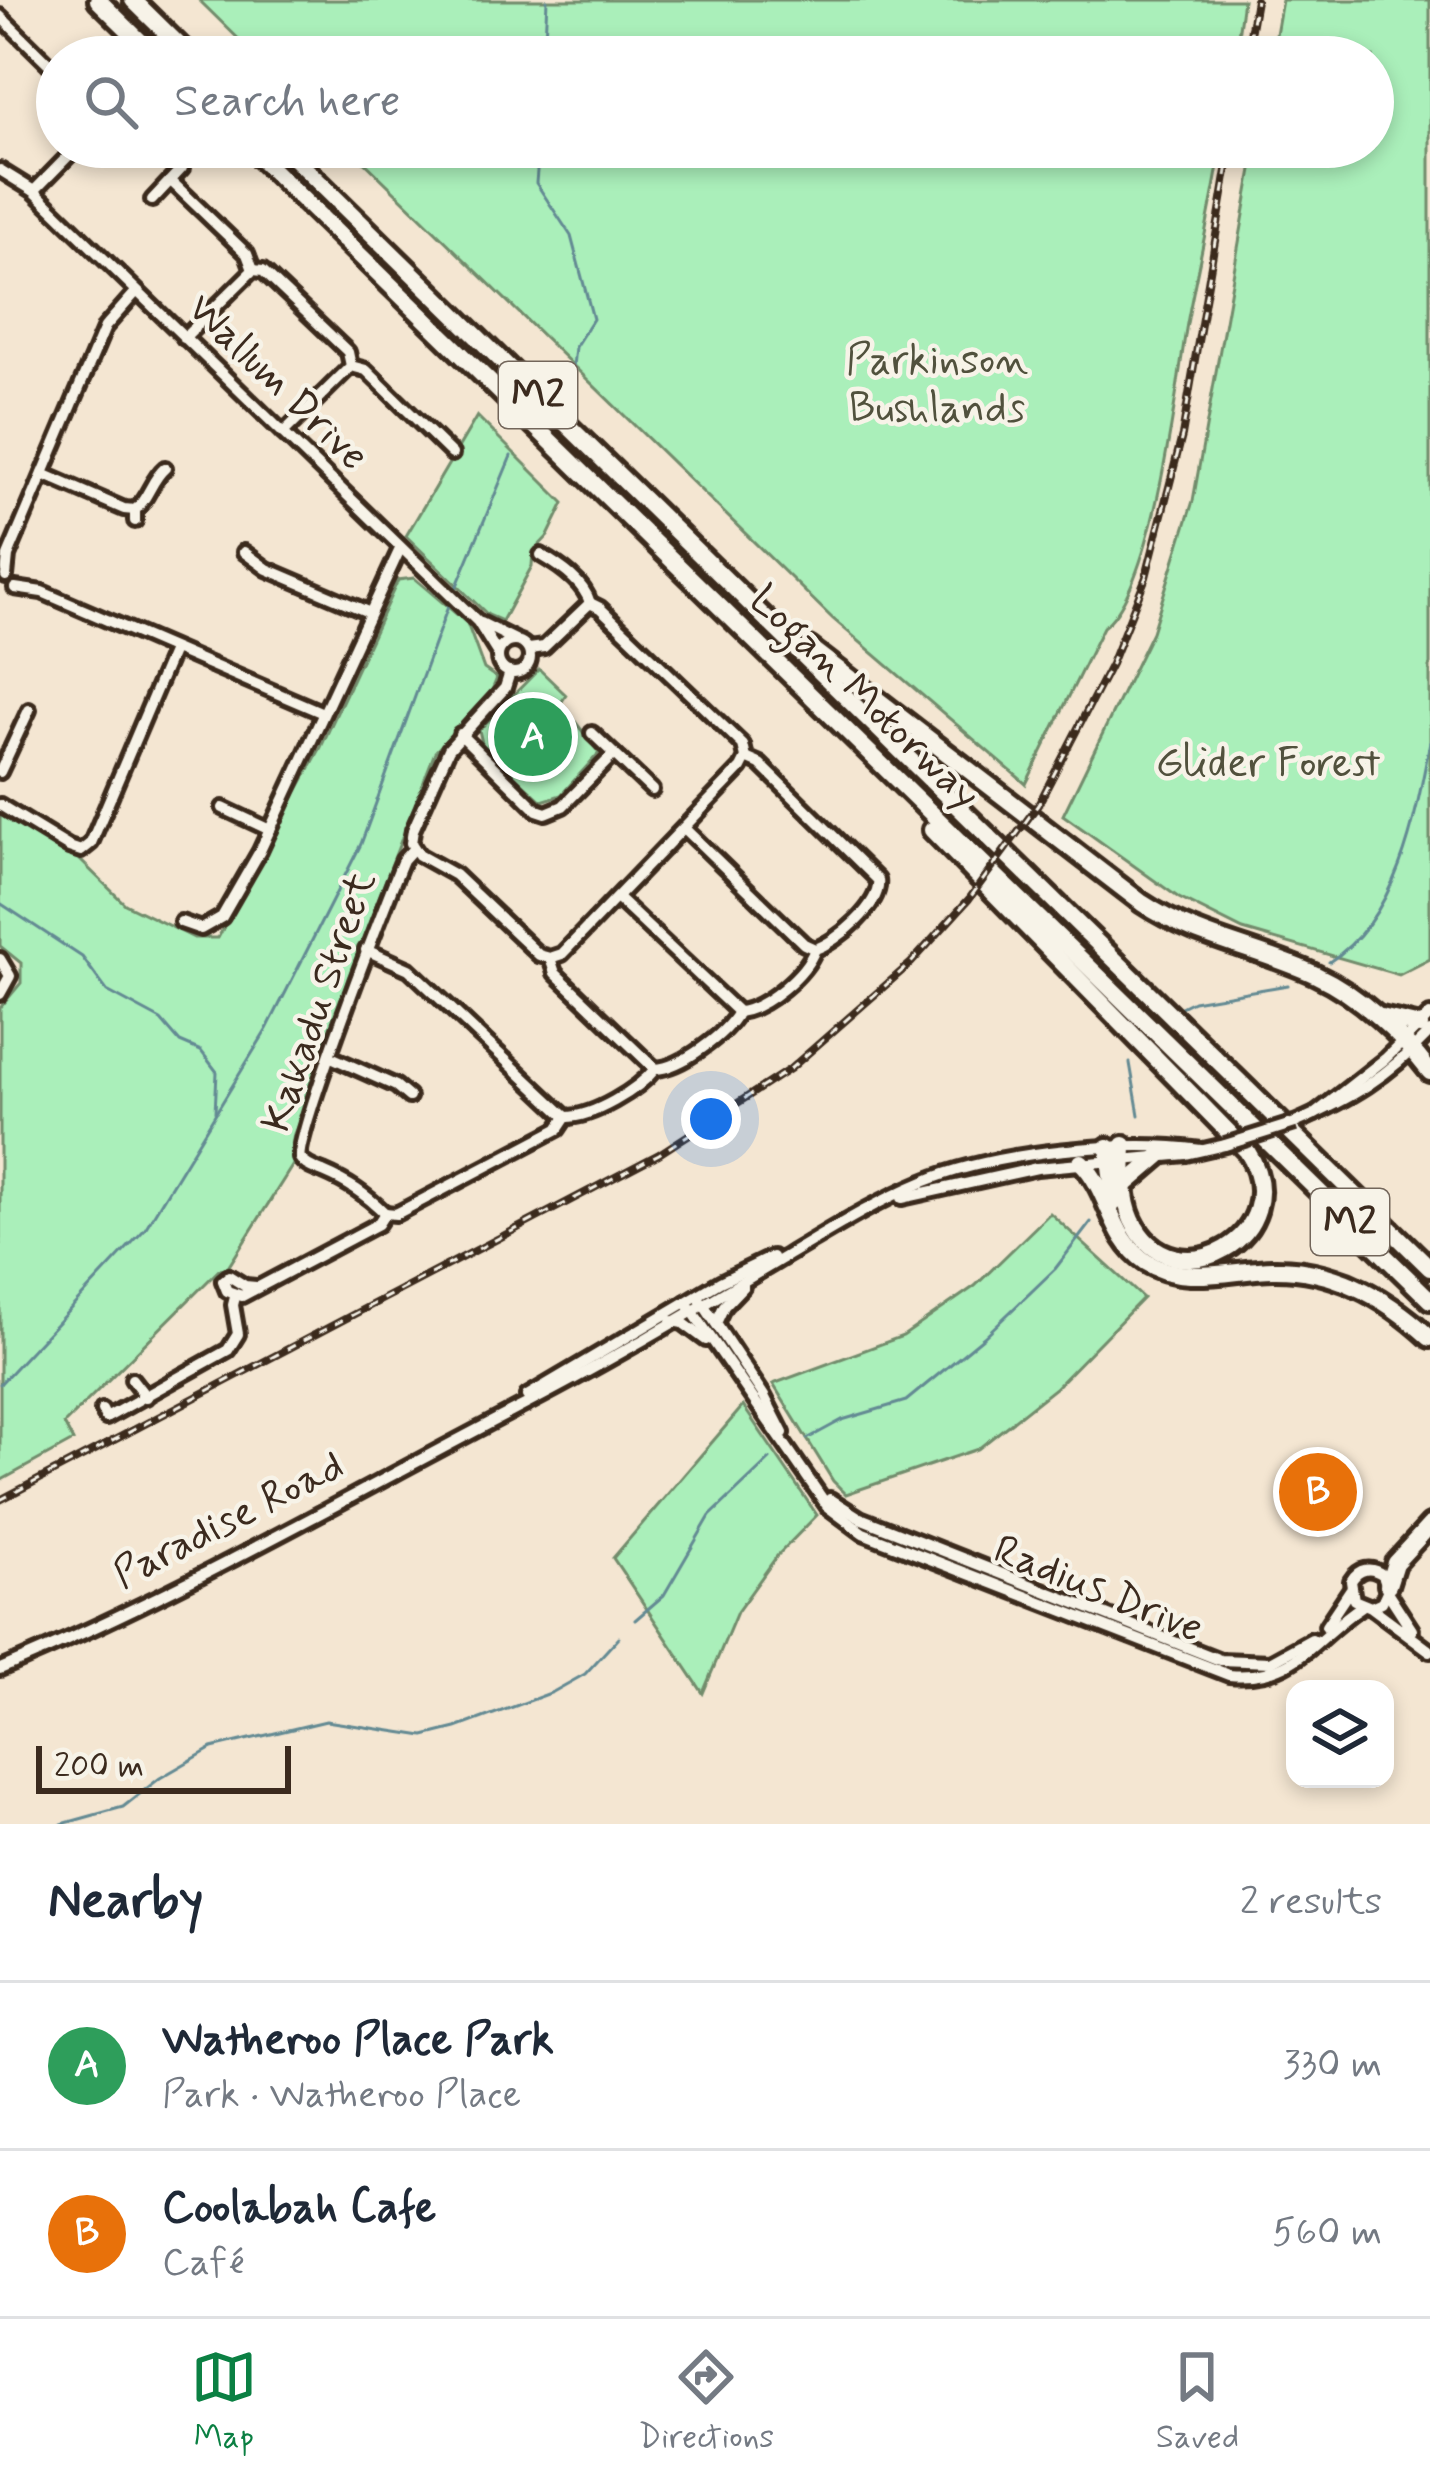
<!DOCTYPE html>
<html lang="en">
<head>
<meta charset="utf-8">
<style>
	body { margin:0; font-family:Mynerve,sans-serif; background:#f6f6f7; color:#1f2937 }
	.controls { position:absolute; right:36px; bottom:36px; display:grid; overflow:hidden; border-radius:24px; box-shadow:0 6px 18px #0003 }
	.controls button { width:108px; height:108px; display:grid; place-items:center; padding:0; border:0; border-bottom:3px solid #e0e1e3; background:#fff; color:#1f2937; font:60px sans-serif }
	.scale { position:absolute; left:36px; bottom:30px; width:255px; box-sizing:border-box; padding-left:12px; border:6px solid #3b2a1e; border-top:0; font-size:33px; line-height:42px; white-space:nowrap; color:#3b2a1e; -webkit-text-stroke:9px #f7f3e8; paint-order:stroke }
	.you { position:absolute; left:711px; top:1119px; width:42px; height:42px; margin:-30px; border:9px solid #fff; border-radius:50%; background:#1a73e8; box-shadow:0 0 0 18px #1a73e833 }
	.badge { display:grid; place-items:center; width:78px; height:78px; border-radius:50%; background:#0b8043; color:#fff; font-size:39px; font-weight:700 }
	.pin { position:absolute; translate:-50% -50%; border:6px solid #fff; box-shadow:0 3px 12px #0006 }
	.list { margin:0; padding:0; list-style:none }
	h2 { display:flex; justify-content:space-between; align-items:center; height:156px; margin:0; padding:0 48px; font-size:51px }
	h2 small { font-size:39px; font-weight:400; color:#747a83 }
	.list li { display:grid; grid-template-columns:78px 1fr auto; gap:36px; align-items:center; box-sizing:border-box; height:168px; padding:0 48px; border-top:3px solid #e0e1e3 }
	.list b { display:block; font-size:45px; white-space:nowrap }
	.list p { margin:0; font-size:39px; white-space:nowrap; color:#747a83 }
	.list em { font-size:39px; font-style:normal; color:#747a83 }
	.icon { flex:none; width:66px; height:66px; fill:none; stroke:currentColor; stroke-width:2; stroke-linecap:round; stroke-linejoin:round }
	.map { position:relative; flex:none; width:1430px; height:1824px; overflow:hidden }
	.search { position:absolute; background:#fff; box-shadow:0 6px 18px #0003; left:36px; right:36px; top:36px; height:132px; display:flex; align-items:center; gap:30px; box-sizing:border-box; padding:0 42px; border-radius:66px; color:#747a83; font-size:45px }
	.sheet { height:492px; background:#fff }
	nav { display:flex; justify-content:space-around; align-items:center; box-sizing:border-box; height:168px; border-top:3px solid #e0e1e3; background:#fff; font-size:33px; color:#747a83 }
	nav a { display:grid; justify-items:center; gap:6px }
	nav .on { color:#0b8043 }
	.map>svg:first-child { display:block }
	.green { fill:#aaefba; stroke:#728c6c; stroke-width:3 }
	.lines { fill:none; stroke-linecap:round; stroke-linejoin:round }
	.stream { stroke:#648a93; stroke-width:3 }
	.minor-casing { stroke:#3b2a1e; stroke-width:20 }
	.highway-casing { stroke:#3b2a1e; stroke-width:26 }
	.minor { stroke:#f7f3e8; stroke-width:10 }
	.highway { stroke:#f7f3e8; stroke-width:16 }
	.rail-casing { stroke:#3b2a1e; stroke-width:8 }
	.rail { stroke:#f7f3e8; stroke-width:3; stroke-dasharray:9; stroke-linecap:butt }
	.minor-bridge-casing { stroke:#3b2a1e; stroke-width:20; stroke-linecap:butt }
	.minor-bridge { stroke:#f7f3e8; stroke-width:10 }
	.labels { text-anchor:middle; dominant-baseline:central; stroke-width:9; stroke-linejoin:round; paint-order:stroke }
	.shield { fill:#f7f3e8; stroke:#73665b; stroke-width:3 }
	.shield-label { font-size:39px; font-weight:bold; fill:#3b2a1e }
	.park-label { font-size:42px; fill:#51513d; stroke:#f7f3e8 }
	.street-label { font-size:42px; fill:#3b2a1e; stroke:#f7f3e8 }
</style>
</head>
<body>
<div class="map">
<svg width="1430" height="1824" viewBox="0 0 1430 1824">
	<rect width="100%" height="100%" fill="#f4e6d2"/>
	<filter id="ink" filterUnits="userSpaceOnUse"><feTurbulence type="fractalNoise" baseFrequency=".00833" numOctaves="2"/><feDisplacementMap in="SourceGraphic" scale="24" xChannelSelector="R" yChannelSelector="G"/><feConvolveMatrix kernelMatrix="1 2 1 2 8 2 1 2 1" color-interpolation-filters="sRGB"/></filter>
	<g filter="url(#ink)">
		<g class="green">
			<polygon points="199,0 1243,0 1235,57 257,57"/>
			<polygon points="1282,0 1430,0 1430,959 1399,975 1243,930 1179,898 1063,815 1152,632 1193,501 1256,147 1373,147 1373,57 1272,57"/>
			<path d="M349,147h872c-9,61 -24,121 -35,182 -10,64 -33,262 -83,298l-77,157 -193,-165z"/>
			<polygon points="477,416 564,503 548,536 533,552 532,566 502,621 488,615 406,536"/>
			<polygon points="414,578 467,623 484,669 497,678 492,690 435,752 348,978 320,1072 294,1134 291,1152 294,1163 227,1269 219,1270 64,1424 73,1441 0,1481 0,1008 21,983 21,963 0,946 0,814 80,860 125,904 194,938 218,938 321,747 398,580"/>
			<polygon points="539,669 566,695 561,703 599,753 561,795 542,801 483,747 479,730"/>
			<polygon points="1050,1213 1143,1298 1055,1388 978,1449 846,1494 833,1481 773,1384 903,1336 975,1286"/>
			<polygon points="743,1406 817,1515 777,1556 737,1612 703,1693 613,1558"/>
		</g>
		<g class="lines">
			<g class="stream">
				<polyline points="544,57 547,0"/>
				<polyline points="539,147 536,183 571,236 593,319 575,347 571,386"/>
				<polyline points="454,593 511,456"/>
				<polyline points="0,903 82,957 107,991 161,1020 180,1042 201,1051 217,1072 215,1112"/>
				<path d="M1329,962c69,-44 87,-146 101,-221"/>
				<polyline points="1181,1007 1193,1001 1288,985"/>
				<polyline points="1130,1063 1139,1115"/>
				<polyline points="0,1384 145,1229 267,1029 361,844 450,601"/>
				<polyline points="807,1439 842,1420 906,1401 984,1337 1055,1269 1091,1222"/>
				<polyline points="635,1620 664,1595 710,1516 770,1459"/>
				<polyline points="62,1824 123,1807 160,1778 212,1748 326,1721 424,1736 456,1728 553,1692 585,1674 619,1637"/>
			</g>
			<g class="minor-casing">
				<g id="minor">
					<polyline points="0,16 57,72"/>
					<polyline points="0,170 34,191 478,622 498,654"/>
					<polyline points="172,182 247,254 253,270"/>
					<polyline points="34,191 77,147"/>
					<polyline points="152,200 182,168"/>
					<polyline points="184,338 253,270 263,271 348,352 351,366 283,433"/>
					<polyline points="351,366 366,370 452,454"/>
					<polyline points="43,474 124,509 135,510"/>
					<path d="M135,521v-11c14,-12 16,-30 30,-42"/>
					<polyline points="244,552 267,569 368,612"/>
					<path d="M541,555c19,11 43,27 49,48"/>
					<polyline points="6,576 8,556 105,327 136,292"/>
					<polyline points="15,588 42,592 323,713"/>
					<polyline points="481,623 515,640"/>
					<circle cx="514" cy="657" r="16"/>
					<polyline points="510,672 505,688 449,749 413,830 411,843 419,855 455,875 539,955 550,958 562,954 741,768 746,758 743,745 600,608 590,603 544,647 529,649"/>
					<polyline points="592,733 652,790"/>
					<polyline points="460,734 537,810 546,813 563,806 614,754"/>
					<polyline points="0,772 29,710"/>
					<polyline points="0,805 69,847 81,851 91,843 173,650"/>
					<polyline points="223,808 270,830"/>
					<path d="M684,828l120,116 11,5c22,-7 67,-45 63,-69l-118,-116 -14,-6"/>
					<path d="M617,898l121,114c27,-3 68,-38 77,-63"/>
					<polyline points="181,922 201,929 222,917 260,851 400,549"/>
					<path d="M366,950l43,19 157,148c27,0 72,-27 89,-48"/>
					<path d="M550,958l5,15 100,96c26,-1 71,-35 83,-57"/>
					<polyline points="0,959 10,976 0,994"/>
					<polyline points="331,1057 396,1086 409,1097"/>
					<polyline points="1315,1114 1385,1059 1430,1015"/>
					<path d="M1295,1123c57,-25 91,-45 135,-91"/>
					<polyline points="902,1198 1037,1168 1186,1154 1225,1145"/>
					<path d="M385,1213c-20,-19 -36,-30 -62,-41 -8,-3 -18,-6 -23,-14 -8,-14 89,-265 103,-298l10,-11"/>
					<polyline points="385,1213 396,1214 558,1129 566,1117"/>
					<polyline points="256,1287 245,1286 229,1276 223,1281 227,1291 242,1296 378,1224 385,1213"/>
					<polyline points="701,1301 764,1396 783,1433"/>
					<path d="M686,1302l142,205 35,26 366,142c67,6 84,-37 133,-69"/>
					<polyline points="671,1321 683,1323 706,1340"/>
					<polyline points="716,1323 724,1306 743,1286"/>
					<polyline points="132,1379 146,1397"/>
					<polyline points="527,1396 720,1282 772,1257"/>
					<polyline points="102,1410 106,1418 228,1350 238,1334 233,1305 235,1297"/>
					<polyline points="830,1499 860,1518 1220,1660 1270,1662 1312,1639"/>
					<polyline points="1388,1593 1412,1630"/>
					<path d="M1371,1607l11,-5 6,-13 -5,-14c-12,-9 -24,-7 -32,6l3,19 17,7 59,44"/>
					<polyline points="1326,1626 1350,1590"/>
					<path d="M0,1669c176,-73 342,-169 511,-257 94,-48 186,-103 277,-157 44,-26 87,-53 135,-73 72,-30 202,-43 278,-32"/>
				</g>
			</g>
			<g class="highway-casing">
				<g id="highway">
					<polyline points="98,0 156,57"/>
					<polyline points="133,0 191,57"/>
					<polyline points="249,147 1430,1300"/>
					<polyline points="283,147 1430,1268"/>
					<path d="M809,647l333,256c54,36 116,45 174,72 43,20 86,60 114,97"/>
					<path d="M932,830l315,321c54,83 -75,155 -115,69 -10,-22 -9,-51 -8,-75"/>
					<polyline points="1381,1017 1420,1026"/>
					<polyline points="1108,1147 1114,1203"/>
					<path d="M1081,1162c29,29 29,76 65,100 37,24 85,8 127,7 62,-1 113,28 157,69"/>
					<polyline points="1125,1185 1159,1156"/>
					<polyline points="1388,1585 1395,1563 1430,1525"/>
				</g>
			</g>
			<use href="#minor" class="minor"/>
			<use href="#highway" class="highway"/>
			<g class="rail-casing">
				<g id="rail">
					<polyline points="1246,57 1256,0"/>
					<polyline points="0,1500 659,1154 790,1069 911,963 969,899 1038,805 1111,664 1146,577 1182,436 1231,147"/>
				</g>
			</g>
			<use href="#rail" class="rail"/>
			<g class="minor-bridge-casing">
				<polyline id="minor-bridge" points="1225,1145 1295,1123"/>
			</g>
			<use href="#minor-bridge" class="minor-bridge"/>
		</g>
	</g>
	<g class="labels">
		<g class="shield">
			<rect x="499" y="362" width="78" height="66" rx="9"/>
			<rect x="1311" y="1189" width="78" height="66" rx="9"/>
		</g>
		<g class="shield-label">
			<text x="538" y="395">M2</text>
			<text x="1350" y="1222">M2</text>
		</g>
		<g class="park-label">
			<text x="937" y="361">Parkinson<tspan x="937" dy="48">Bushlands</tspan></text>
			<text x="1268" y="764">Glider Forest</text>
		</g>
		<g class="street-label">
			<text transform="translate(277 383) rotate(44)">Wallum Drive</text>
			<text transform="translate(864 698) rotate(44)">Logan Motorway</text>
			<text transform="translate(320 1002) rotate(-71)">Kakadu Street</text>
			<text transform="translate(229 1521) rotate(-27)">Paradise Road</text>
			<text transform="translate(1098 1590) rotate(22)">Radius Drive</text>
		</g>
	</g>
</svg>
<div class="controls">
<button><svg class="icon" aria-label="layers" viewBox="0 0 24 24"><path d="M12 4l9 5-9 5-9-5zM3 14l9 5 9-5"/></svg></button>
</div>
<div class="scale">200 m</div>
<div class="you"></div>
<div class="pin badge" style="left:533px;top:737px;background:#2e9e5b">A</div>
<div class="pin badge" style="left:1318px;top:1492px;background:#e8710a">B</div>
<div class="search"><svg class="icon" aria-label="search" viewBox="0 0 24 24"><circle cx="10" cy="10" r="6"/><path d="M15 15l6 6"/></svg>Search here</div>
</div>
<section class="sheet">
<h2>Nearby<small>2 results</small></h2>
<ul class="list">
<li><span class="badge" style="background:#2e9e5b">A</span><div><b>Watheroo Place Park</b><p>Park · Watheroo Place</p></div><em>330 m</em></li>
<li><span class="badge" style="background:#e8710a">B</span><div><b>Coolabah Cafe</b><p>Café</p></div><em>560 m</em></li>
</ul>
</section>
<nav>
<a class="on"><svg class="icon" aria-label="map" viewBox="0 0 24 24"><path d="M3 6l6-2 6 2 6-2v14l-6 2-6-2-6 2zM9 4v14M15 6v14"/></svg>Map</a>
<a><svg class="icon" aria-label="directions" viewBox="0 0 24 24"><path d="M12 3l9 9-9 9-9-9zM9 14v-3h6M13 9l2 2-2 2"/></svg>Directions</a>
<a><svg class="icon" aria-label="saved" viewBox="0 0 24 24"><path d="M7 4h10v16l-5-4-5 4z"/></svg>Saved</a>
</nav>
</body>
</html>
